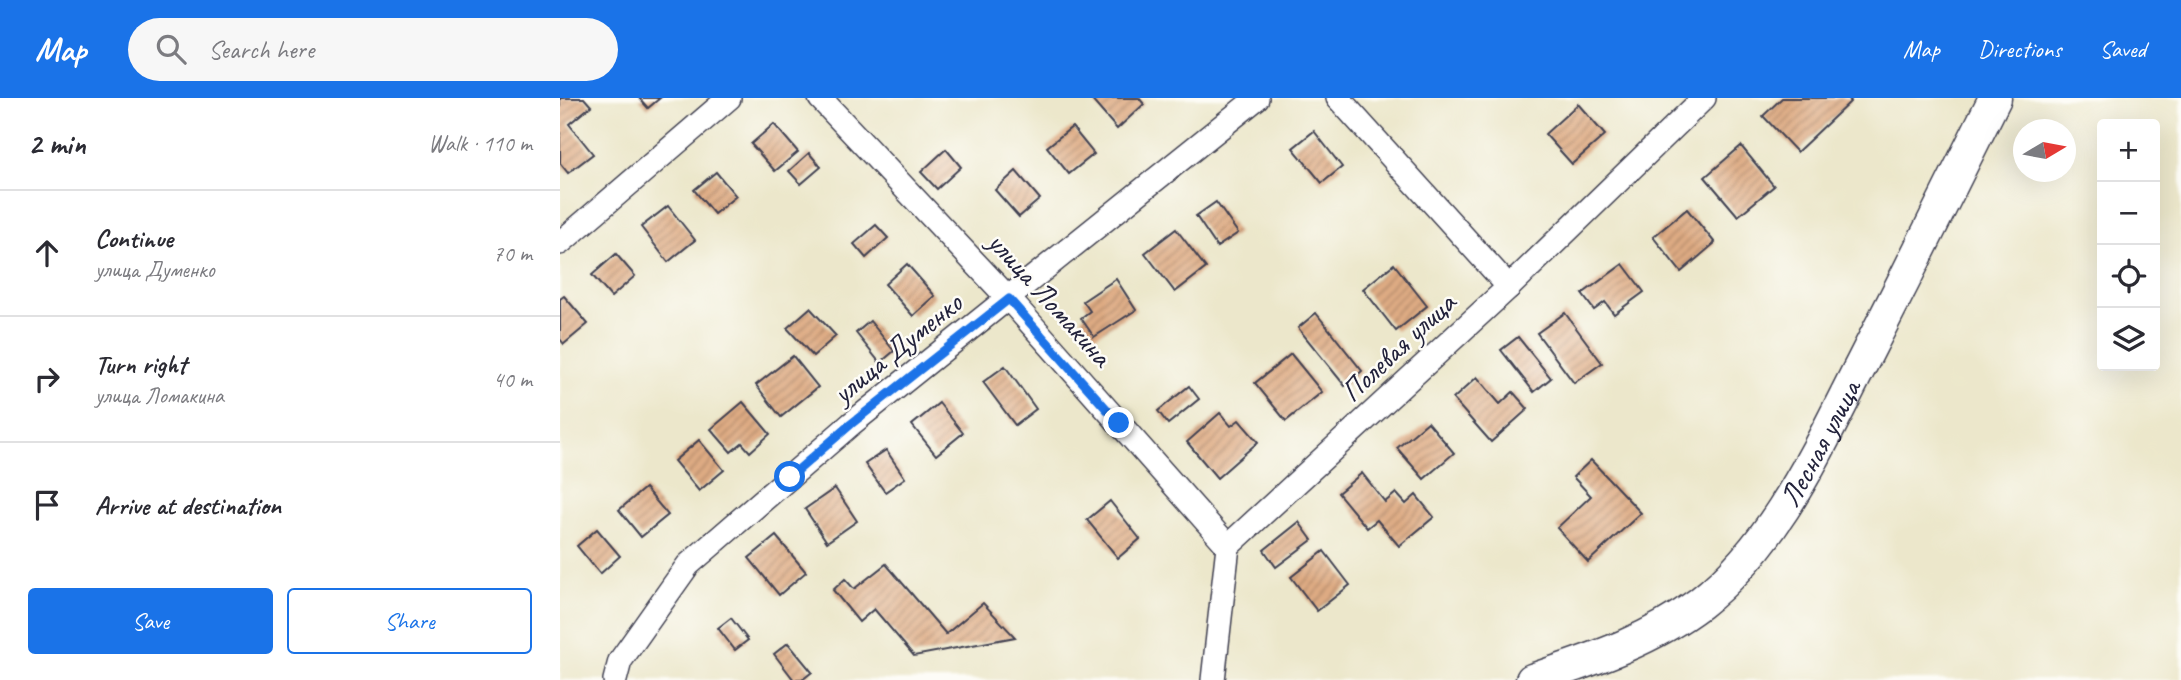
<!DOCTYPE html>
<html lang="en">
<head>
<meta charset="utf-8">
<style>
	body { margin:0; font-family:Caveat,sans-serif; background:#f7f7f7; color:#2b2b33 }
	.controls { position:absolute; right:21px; top:21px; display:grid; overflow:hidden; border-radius:7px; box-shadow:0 7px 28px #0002 }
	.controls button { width:63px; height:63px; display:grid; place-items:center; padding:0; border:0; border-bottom:2px solid #e1e1e2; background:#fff; color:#2b2b33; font:35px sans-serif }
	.compass { position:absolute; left:1453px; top:21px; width:63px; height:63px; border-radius:50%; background:#fff; box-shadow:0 7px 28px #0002; rotate:80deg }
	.stop { position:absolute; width:21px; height:21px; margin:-16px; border:5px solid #1a73e8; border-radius:50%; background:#fff }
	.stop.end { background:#1a73e8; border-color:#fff; box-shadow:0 2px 7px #0008 }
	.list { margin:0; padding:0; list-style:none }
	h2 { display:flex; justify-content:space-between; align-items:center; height:91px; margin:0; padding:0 28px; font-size:30px }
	h2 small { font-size:23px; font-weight:400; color:#7c7c81 }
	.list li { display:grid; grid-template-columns:46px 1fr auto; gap:21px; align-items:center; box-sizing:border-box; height:126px; padding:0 28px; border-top:2px solid #e1e1e2 }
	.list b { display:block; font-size:26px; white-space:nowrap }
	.list p { margin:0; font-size:23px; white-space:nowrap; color:#7c7c81 }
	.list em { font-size:23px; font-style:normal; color:#7c7c81 }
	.actions { display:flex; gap:14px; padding:21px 28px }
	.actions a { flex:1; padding:16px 0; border:2px solid #1a73e8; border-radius:7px; text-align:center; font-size:24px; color:#1a73e8 }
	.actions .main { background:#1a73e8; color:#fff }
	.icon { flex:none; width:38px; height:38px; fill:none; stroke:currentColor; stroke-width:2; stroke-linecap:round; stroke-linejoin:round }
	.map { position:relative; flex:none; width:1621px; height:582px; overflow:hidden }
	header { display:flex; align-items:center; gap:42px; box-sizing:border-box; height:98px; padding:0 35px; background:#1a73e8; color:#fff }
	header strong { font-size:33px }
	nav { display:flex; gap:38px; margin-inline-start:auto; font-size:24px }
	.search { width:490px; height:63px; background:#f7f7f7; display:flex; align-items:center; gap:18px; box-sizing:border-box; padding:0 24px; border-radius:38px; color:#7c7c81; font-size:26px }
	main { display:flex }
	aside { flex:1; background:#fff }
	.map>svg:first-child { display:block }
	.building { fill:url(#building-hatch) }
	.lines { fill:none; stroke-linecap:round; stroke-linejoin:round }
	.street-casing { stroke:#404051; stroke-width:26 }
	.secondary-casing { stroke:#404051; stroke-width:35 }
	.street { stroke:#fff; stroke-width:23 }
	.secondary { stroke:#fff; stroke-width:32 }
	.route { stroke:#1a73e8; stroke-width:9 }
	.labels { text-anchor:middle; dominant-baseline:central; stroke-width:5; stroke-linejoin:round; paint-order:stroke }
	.street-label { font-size:30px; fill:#22223b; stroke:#fdfcf7 }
</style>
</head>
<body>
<header>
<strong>Map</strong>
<div class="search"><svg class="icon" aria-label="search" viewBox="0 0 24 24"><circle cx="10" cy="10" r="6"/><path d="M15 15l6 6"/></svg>Search here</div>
<nav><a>Map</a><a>Directions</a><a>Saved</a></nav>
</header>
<main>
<aside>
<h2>2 min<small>Walk · 110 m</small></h2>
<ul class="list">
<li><svg class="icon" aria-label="ahead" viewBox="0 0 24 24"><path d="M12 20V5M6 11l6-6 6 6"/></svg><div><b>Continue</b><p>улица Думенко</p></div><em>70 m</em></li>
<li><svg class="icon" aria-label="right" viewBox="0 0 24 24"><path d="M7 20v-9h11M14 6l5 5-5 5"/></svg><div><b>Turn right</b><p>улица Ломакина</p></div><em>40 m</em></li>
<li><svg class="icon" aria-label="arrive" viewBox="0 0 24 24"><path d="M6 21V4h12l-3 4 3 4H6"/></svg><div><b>Arrive at destination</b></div></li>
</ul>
<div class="actions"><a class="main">Save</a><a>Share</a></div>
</aside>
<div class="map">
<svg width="1621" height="582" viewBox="0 0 1621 582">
	<defs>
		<pattern id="building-hatch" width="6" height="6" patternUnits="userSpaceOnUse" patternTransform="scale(1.75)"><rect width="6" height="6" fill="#deab83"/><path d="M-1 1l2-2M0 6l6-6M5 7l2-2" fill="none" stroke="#b48b6c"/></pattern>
	</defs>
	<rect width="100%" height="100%" fill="#fdfcf7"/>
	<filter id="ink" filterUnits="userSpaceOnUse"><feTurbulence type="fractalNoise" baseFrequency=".0143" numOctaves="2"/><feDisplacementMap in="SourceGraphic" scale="14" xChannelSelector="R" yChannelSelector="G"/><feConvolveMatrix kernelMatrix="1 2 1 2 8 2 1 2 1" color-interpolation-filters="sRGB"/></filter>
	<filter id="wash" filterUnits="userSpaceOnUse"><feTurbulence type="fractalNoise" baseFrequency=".00686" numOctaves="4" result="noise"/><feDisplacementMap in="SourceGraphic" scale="28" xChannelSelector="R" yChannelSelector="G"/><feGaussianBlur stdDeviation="1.57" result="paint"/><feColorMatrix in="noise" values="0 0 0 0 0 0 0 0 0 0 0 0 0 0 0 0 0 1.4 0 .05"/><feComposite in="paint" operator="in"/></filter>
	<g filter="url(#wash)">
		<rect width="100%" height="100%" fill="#ece7cb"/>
		<g id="blocks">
			<g class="building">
				<polygon points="0,0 24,0 31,8 9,26 33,56 8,75 0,65"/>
				<polygon points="79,0 100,0 88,10"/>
				<polygon points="530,0 579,0 584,6 557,31"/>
				<polygon points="1222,0 1288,0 1291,3 1237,54 1203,18"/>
				<polygon points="1018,6 1045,37 1012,66 985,36"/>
				<polygon points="214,26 238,54 215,73 191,46"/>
				<polygon points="512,29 534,56 509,76 487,49"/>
				<polygon points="754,33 782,69 762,85 733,50"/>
				<polygon points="1181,48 1214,88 1178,118 1145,79"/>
				<polygon points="386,51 401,69 377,91 361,74"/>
				<polygon points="249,55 261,69 241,86 229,73"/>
				<polygon points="456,73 480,101 459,119 435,92"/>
				<polygon points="156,74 176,98 154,116 134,92"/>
				<polygon points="656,104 678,135 657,149 636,118"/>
				<polygon points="108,108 135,142 108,164 81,129"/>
				<polygon points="1127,111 1155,145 1121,174 1093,139"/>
				<polygon points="316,127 328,140 306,160 294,146"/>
				<polygon points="616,131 646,170 615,194 585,155"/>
				<polygon points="56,156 75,178 51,199 32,177"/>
				<polygon points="347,166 375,198 353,218 325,186"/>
				<polygon points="834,166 867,208 836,233 803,191"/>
				<polygon points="1063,166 1084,194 1054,216 1045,204 1034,212 1022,196"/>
				<polygon points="556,181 576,212 534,239 521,220 530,213 523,203"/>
				<polygon points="4,198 28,226 4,246 0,241 0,201"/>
				<polygon points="250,210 276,238 253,258 227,230"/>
				<polygon points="756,215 802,273 785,288 738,230"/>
				<polygon points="1005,215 1042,265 1014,285 977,235"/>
				<polygon points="310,223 334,253 320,265 296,235"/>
				<polygon points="958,239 991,280 974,294 941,252"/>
				<polygon points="731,256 762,294 726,323 695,285"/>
				<polygon points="233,258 258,289 221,319 196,287"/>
				<polygon points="445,268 476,311 455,327 423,284"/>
				<polygon points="917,279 940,306 953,294 968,311 931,344 893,301"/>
				<polygon points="629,288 639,301 608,326 598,313"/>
				<polygon points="183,304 210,336 190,354 182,345 171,354 151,331"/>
				<polygon points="379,305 403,335 376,357 352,327"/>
				<polygon points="660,315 671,328 679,322 698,344 657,380 627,344"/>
				<polygon points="868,324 894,355 864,381 837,350"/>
				<polygon points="139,342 164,372 139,393 114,363"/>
				<polygon points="326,352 345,380 325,394 305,366"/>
				<polygon points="1031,362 1081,415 1028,464 997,430 1031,398 1013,379"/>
				<polygon points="802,375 825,404 836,395 846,406 856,397 874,419 839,448 817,422 807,430 778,395"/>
				<polygon points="85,390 108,417 81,439 59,412"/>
				<polygon points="275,390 297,423 267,444 245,411"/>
				<polygon points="550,403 580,441 558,460 527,422"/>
				<polygon points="739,424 752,442 716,469 704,452"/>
				<polygon points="37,431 60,458 40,476 17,448"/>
				<polygon points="216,438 246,474 219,497 189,460"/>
				<polygon points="764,453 790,487 757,513 731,479"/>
				<polygon points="326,466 386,536 423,505 455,539 354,558 314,511 299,524 273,492 285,481 294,491"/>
				<polygon points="171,520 188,542 175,552 158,530"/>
				<polygon points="228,545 252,574 242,582 234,582 214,556"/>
			</g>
		</g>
	</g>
	<g filter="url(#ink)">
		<use href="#blocks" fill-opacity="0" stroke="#404051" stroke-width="2"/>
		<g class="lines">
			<g class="street-casing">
				<g id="street">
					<polyline points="260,0 449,201 668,448"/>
					<polyline points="778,0 949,189"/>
					<polyline points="0,145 169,0"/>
					<polyline points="55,582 60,563 128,467 291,326 697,0"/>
					<polyline points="653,582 668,448 949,189 1144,0"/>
				</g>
			</g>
			<g class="secondary-casing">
				<g id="secondary">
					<path id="s1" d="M972,582c59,-20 118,-39 168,-77 78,-61 118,-155 162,-240 45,-88 89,-176 133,-265"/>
				</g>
			</g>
			<use href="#street" class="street"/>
			<use href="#secondary" class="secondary"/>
		</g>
	</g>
	<g class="lines" filter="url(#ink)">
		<polyline class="route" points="230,379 291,326 449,201 559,325"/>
	</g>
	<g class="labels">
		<g class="street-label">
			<text transform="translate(490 201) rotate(48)">улица Ломакина</text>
			<text transform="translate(838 249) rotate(-43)">Полевая улица</text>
			<text transform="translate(337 250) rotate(-39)">улица Думенко</text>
			<text stroke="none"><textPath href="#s1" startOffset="387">Лесная улица</textPath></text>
		</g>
	</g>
</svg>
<div class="controls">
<button>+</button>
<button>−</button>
<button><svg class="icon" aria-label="locate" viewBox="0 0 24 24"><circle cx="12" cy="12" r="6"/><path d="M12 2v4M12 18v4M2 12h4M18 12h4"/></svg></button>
<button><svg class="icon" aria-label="layers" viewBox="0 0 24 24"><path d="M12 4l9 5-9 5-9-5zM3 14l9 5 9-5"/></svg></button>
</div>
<svg class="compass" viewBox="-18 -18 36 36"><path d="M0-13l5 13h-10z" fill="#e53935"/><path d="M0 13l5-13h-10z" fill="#7c7c81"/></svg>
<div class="stop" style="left:230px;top:379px"></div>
<div class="stop end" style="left:559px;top:325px"></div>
</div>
</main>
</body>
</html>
